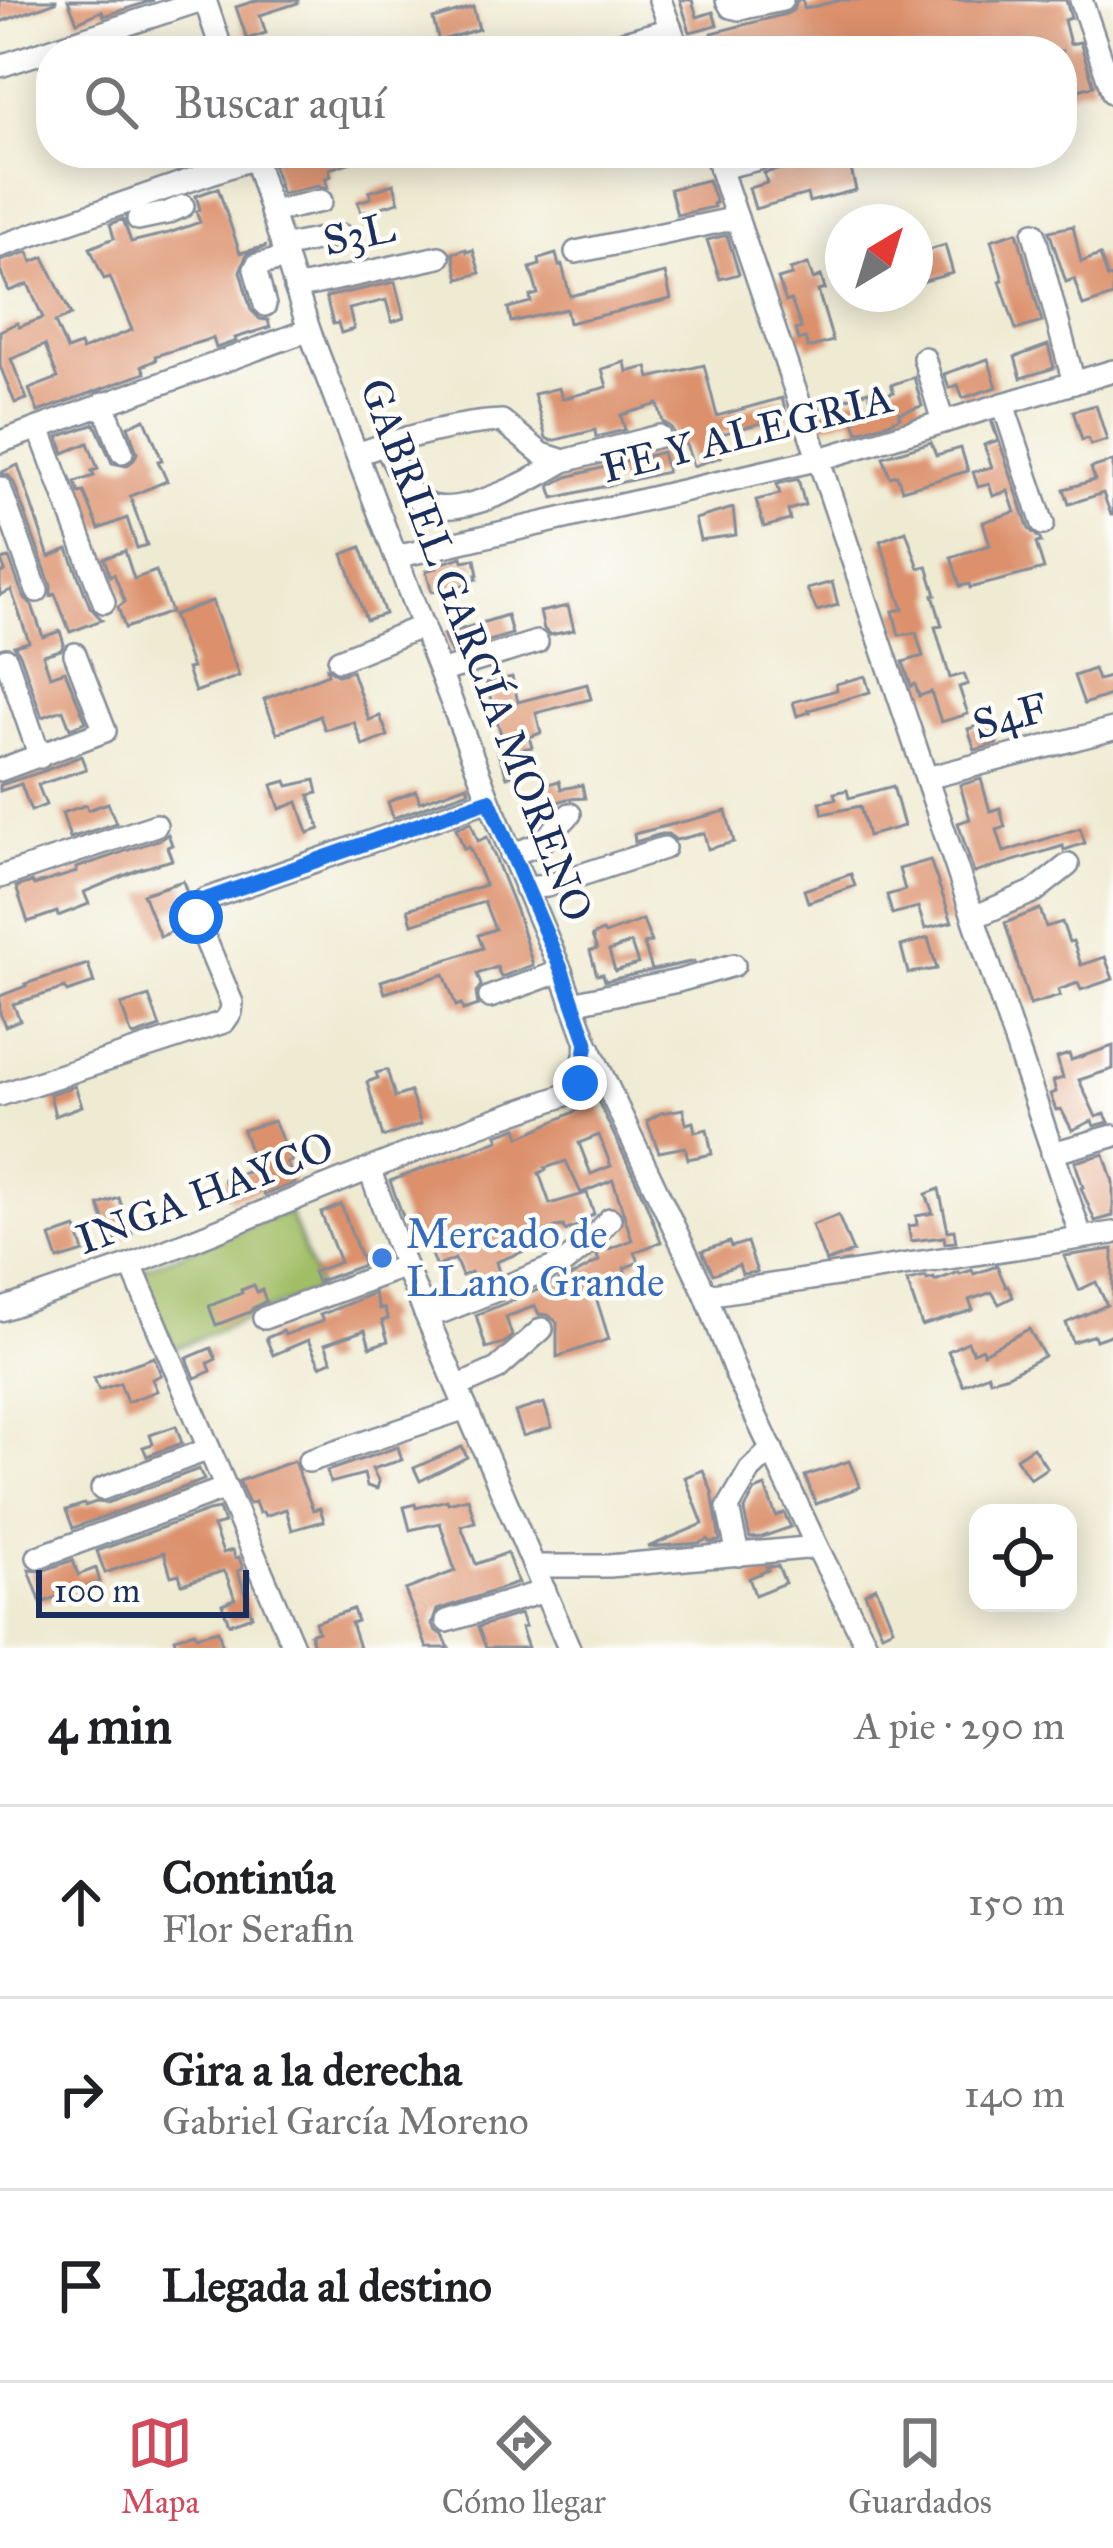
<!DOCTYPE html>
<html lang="es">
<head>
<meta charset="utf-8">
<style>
	body { margin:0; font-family:"IM FELL Great Primer",serif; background:#f6f6f6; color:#202124 }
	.controls { position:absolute; right:36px; bottom:36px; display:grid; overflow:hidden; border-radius:24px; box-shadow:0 6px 30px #0003 }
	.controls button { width:108px; height:108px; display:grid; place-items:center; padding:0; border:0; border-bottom:3px solid #e0e0e0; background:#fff; color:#202124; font:60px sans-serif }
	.compass { position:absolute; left:825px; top:204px; width:108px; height:108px; border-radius:50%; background:#fff; box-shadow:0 6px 30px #0003; rotate:38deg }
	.scale { position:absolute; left:36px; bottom:30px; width:213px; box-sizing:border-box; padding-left:12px; border:6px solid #1b2f5e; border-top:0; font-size:33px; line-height:42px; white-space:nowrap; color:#1b2f5e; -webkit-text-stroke:9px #fdfcf7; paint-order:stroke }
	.stop { position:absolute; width:36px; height:36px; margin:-27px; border:9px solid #1a73e8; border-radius:50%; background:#fff }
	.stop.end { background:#1a73e8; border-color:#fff; box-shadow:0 3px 12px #0008 }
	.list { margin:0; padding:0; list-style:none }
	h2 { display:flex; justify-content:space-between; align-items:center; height:156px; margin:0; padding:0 48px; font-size:51px }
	h2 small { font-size:39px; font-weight:400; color:#757577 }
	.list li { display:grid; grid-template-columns:78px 1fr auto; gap:36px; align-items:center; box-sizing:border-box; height:192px; padding:0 48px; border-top:3px solid #e0e0e0 }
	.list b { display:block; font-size:45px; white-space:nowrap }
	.list p { margin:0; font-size:39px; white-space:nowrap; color:#757577 }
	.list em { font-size:39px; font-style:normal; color:#757577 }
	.icon { flex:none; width:66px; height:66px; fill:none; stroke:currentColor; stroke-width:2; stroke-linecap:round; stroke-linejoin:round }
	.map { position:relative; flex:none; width:1113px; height:1648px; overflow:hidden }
	.search { position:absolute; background:#fff; box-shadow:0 6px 30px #0003; left:36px; right:36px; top:36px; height:132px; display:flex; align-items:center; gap:30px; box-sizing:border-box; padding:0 42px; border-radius:48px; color:#757577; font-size:45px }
	.sheet { height:732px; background:#fff }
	nav { display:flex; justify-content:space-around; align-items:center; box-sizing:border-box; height:168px; border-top:3px solid #e0e0e0; background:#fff; font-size:33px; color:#757577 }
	nav a { display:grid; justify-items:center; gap:6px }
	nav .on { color:#d1495b }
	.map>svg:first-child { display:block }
	.green { fill:#a1be66; stroke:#5e7662; stroke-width:3 }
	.building { fill:#dc906c; fill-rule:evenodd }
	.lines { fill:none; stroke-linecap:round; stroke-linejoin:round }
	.minor-casing { stroke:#858d98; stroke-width:26 }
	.minor { stroke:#fff; stroke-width:21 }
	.route { stroke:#1a73e8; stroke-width:15 }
	.shop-dot { fill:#3f7fe0; stroke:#fdfcf7; stroke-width:4.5 }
	.labels { text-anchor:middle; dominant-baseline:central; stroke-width:9; stroke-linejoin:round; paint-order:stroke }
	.street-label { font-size:42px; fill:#1b2f5e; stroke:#fdfcf7 }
	.shop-label { font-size:42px; fill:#366cbe; stroke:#fdfcf7; text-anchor:start }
</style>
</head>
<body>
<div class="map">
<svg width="1113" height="1648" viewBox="0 0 1113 1648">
	<rect width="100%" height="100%" fill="#fdfcf7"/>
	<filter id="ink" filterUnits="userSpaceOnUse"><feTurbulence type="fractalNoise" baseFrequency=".00833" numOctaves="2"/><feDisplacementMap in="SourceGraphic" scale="24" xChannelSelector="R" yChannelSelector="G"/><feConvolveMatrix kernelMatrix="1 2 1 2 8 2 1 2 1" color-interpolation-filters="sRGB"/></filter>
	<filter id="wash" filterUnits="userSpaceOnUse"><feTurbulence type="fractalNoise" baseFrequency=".004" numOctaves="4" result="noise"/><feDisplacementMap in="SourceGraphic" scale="48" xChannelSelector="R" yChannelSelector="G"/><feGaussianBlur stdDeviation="2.7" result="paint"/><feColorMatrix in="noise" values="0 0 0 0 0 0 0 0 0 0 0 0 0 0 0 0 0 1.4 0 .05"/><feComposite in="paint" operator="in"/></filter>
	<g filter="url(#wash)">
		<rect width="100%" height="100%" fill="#efebd3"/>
		<polygon class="green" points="289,1211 319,1289 173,1349 140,1270"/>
		<g id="blocks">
			<g class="building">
				<polygon points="0,0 56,0 56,2 0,22"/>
				<polygon points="68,0 154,0 104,16 102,11 77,22"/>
				<polygon points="258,0 298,0 298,3 260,15 266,33 247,39 236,7"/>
				<polygon points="680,0 692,0 697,17 713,12 717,25 690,32"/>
				<polygon points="797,0 803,0 804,9 841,0 1066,0 1071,18 1064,20 1070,44 1080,42 1094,86 1062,94 1062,51 717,51 712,33 786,14 793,10"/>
				<polygon points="473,7 479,29 439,41 433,19"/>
				<polygon points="269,153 371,153 371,156 329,169 331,176 325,178 328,188 318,186 282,194"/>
				<polygon points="817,153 847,153 856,190 809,202 807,194 755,209 749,188 767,183 764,173 789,167 798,158"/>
				<polygon points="708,180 716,203 713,204 714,207 677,215 670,189"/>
				<polygon points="394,184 399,202 361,213 358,202 371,198 369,192"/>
				<polygon points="218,188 240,253 267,246 247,254 240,271 251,310 260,319 268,320 270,327 235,338 236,341 216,348 213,338 155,356 156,360 142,366 145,373 38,412 29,389 58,378 45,345 11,359 27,399 15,403 0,366 0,331 17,323 19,327 43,318 28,284 9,291 0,270 0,261 28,252 32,262 44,257 71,315 55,322 67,350 80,345 82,350 132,330 110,277 104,279 90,248 114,238 110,224 123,219 131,242 169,233 200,222 196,212 200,209 196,196"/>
				<polygon points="1073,226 1081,262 1100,255 1108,278 1113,277 1113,296 1083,306 1074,279 1066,282 1049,231"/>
				<polygon points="1017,232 1042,322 1016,330 1000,281 1003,280 991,240"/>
				<polygon points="727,235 739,274 720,279 707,240"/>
				<polygon points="945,245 953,273 921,282 915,254"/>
				<polygon points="466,249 467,252 473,250 480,273 459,279 453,253"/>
				<polygon points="556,254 559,266 562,265 570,296 665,273 671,299 569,323 566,309 511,322 508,308 531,302 530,296 538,294 530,268 540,265 539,259"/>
				<polygon points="808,264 813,279 821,276 825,289 818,291 833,341 808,348 805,338 798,340 795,330 801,328 791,300 786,302 778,279 792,275 790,270"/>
				<polygon points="395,282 404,318 392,322 386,300 349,309 354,329 341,333 338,323 333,324 326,297"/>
				<polygon points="1048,345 1054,368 1021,378 1015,357"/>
				<polygon points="988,359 997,387 963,398 958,385 949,388 944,374"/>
				<polygon points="625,362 627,372 647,367 650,378 704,365 717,416 782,398 787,416 714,436 721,457 693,466 686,444 669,448 674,433 670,426 663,422 658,404 621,415 625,430 596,437 595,430 552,441 546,438 534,394 559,388 562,399 607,387 602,369"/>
				<polygon points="914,377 922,406 899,413 900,417 891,422 858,432 852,417 823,426 817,409 868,391 871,399 894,392 891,385"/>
				<polygon points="1096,405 1107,440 1091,445 1088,438 1082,440 1073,411"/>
				<polygon points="145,419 162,460 158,461 167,481 130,496 147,545 137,548 127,518 99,529 84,492 79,493 75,482 94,476 92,471 98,469 88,443 64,453 58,437 95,424 112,463 126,466 134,460 137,453 128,426"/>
				<polygon points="992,423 993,423 1029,529 1040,539 1041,542 1036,543 1044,569 970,588 969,584 960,586 951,557 990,545 983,522 1015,512 1008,491 993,496 989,484 978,487 973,472 992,467 984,445 998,440"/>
				<polygon points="931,442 936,455 961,448 968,471 902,490 897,475 890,477 883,457"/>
				<polygon points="662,452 667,472 554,498 550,486 567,477"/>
				<polygon points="1113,461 1113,515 1111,515 1103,493 1069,504 1064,489 1095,480 1091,468"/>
				<polygon points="18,465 49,557 68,549 90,607 102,620 70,632 55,594 51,596 51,586 14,483 9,476 0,473"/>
				<polygon points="798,479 805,505 788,510 790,520 764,527 756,500 780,494 777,484"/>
				<polygon points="733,508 736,535 700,540 695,519"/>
				<polygon points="906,531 919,568 927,566 936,595 933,595 942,626 935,627 950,678 964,674 968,684 959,687 968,714 941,722 931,692 919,696 915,684 911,686 903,662 923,656 916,633 899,635 893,611 903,609 880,541"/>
				<polygon points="361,547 385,614 366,620 343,554"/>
				<polygon points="125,551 134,579 156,571 171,612 125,628 118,607 125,602 114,574 110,576 104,558"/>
				<polygon points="462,557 463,561 475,559 478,575 476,575 477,579 468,581 468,584 432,592 426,571 437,568 436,565"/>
				<polygon points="9,558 23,596 32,605 43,637 60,631 64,644 61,650 43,655 50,676 65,671 86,722 70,728 63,710 42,717 20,654 14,646 29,642 17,607 11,590 0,595 0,573 5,571 1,560"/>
				<polygon points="832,582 838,605 817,611 807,589"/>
				<polygon points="212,601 239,676 195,692 187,669 192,668 173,615"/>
				<polygon points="568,606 574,630 550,635 544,629 540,612"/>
				<polygon points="507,615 512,634 451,653 443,635"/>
				<polygon points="327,668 338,675 352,671 369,720 380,716 388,736 363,746 354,722 325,730 320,716 277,733 264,699 328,674"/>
				<polygon points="1094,669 1098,680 1113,676 1113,694 1084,704 1074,676"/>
				<polygon points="865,676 870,692 809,710 810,712 797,716 793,702 837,690 836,684"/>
				<polygon points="512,677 518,702 587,684 591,699 536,713 541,733 529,737 532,747 513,751 520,772 507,777 498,753 506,751 486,683"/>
				<polygon points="990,722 997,744 975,750 968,729"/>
				<polygon points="81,756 86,769 38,785 46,805 31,811 21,784 0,791 0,785 44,771"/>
				<polygon points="981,779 990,811 1000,808 1005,827 997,830 1004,852 1080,828 1085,843 1064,850 1063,846 974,873 958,823 970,819 960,785"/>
				<polygon points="315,780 318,793 309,795 320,829 308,833 298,802 280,809 272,785 286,781 288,786"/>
				<polygon points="559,781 561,789 582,785 585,798 567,799 545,806 540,786"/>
				<polygon points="467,785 469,791 393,818 388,802 416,791 420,802"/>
				<polygon points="893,786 904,826 868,836 860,806 823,814 820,802 836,799 834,793 847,790 849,798"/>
				<polygon points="108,803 116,823 70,838 62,813 86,805 88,810"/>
				<polygon points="726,811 734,842 708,849 704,833 676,840 668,834 661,834 635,842 634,834"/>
				<polygon points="471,822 478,841 487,837 517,913 533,965 501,977 497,967 477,974 481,985 476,993 478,1005 463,1010 461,1004 456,1006 444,974 385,993 381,981 483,948 478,935 495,929 484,902 412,924 408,909 485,885 469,847 464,849 456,828"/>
				<polygon points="168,834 172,845 167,847 172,860 140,869 84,892 89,904 58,916 57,912 28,922 16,887 32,882 34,885 77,872 76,868 161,839"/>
				<polygon points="930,860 952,922 925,929 918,907 892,914 887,895 905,890 899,869"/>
				<polygon points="851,874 855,886 808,902 804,890"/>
				<polygon points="183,881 188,896 183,905 168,911 176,929 160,937 143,894"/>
				<polygon points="1040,909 1046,927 1062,922 1069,942 1073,941 1081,965 1105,957 1113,979 1081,990 1078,983 1058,990 1060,996 1030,1005 1005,923"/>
				<path d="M643,920l8,22 -7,2 8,26 43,-9 -90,20 -2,-7 -6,1 -7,-24 7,-2 -5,-13 11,-5 2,3zM631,943l7,21 -23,7 -6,-20z"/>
				<polygon points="928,938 937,969 908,973 901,946"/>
				<polygon points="88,964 94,983 67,992 65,988 13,1004 20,1020 5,1026 0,1013 0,996 26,986 25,984"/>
				<polygon points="149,996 160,1027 134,1036 131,1034 121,1005"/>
				<polygon points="1113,1046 1113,1069 1079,1080 1096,1117 1105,1114 1109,1122 1094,1126 1092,1121 1072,1130 1061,1109 1056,1110 1050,1094 1056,1092 1053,1081 1063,1078 1057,1058 1069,1054 1071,1060"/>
				<polygon points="387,1070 395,1097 410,1092 421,1124 383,1137 367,1082 378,1078 376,1073"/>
				<polygon points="75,1086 82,1106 55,1116 50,1094"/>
				<path d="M598,1101l46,97 17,44 -26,10 4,10 -15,6 3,10 -33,13 15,48 -52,18v-35l-9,-7 -9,-1 -4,-8 -29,11 6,19 -8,7 -18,5 -10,-33 94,-38 29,-16 -2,-5 4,-4 31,-12 -19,-60 -32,13 -15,-32 -21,7 1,2 -7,3 11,31 37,-11 7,21 -17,12 -12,5 -2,-5 -7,1 -33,12 4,11 -31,12 3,11 -24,9 -4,-10 -9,4 -7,-17 -19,8 -10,-25 -12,4 -24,-65 109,-41 -2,-5 20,-7 3,9zM599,1135l12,31 -20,8 -12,-31z"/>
				<polygon points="683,1109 686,1124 693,1122 695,1132 707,1129 712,1154 688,1159 685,1147 659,1152 647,1121 661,1113"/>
				<polygon points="274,1121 291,1161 287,1163 295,1183 264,1195 262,1190 230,1200 224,1179 256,1169 243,1130"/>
				<polygon points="1104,1154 1113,1182 1113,1216 1095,1221 1081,1188 1083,1187 1075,1162"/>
				<polygon points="939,1189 948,1231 954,1230 956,1242 945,1243 944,1237 911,1241 908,1226 917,1225 916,1216 933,1213 926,1194"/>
				<polygon points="119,1198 132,1234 111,1242 99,1205"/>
				<polygon points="341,1205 363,1263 379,1256 380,1259 317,1282 313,1272 340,1262 321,1213"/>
				<polygon points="838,1215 853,1252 826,1262 812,1225"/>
				<polygon points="76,1228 84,1252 58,1260 50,1237"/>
				<polygon points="729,1242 731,1247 747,1242 757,1272 742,1274 739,1265 713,1274 702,1251"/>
				<polygon points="1113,1249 1113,1334 1096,1340 1094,1335 1073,1342 1066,1323 1107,1305 1096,1282 1079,1290 1064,1256"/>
				<polygon points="997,1266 1006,1287 1008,1286 1013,1297 999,1304 992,1292 969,1300 973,1310 922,1326 907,1281 926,1277 927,1280 934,1278 935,1281 959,1272 960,1274 972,1270 974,1274"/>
				<polygon points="254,1285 257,1292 262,1290 266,1301 253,1308 250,1312 216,1325 209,1306 242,1293 241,1290"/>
				<polygon points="374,1293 379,1309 384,1308 388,1319 382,1321 388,1341 370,1347 365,1330 325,1344 332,1361 320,1366 308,1340 273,1355 266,1338 283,1331 285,1335 323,1321 320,1315"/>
				<polygon points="1029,1329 1044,1356 1008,1375 990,1380 988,1374 963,1385 948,1351 968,1342 973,1352 982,1348 983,1353"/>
				<polygon points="211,1348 216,1359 208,1363 211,1371 195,1378 187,1358"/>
				<polygon points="154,1357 161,1375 152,1379 157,1391 127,1402 120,1383 99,1390 94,1378"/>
				<polygon points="544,1403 552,1427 523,1436 515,1412"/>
				<polygon points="176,1426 182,1443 147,1456 143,1447 153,1444 150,1435"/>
				<polygon points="398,1447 402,1460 372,1469 379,1482 377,1489 367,1486 364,1474 330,1483 327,1471"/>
				<polygon points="462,1447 467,1457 420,1481 414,1468"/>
				<polygon points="1033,1447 1047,1468 1030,1479 1016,1458"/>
				<polygon points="294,1461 313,1510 320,1508 324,1521 292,1530 286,1509 265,1516 263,1512 259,1513 255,1502 249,1504 239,1481"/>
				<polygon points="849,1461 860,1487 816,1504 805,1476"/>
				<polygon points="199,1469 204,1480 73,1528 66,1510 84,1504 85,1506 96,1502 107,1503"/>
				<polygon points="703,1470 712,1492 720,1541 709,1542 708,1539 699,1543 648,1547 703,1524 685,1477"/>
				<polygon points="765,1487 776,1516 784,1513 791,1527 762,1537 750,1538 744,1511 755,1491"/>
				<polygon points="468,1498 475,1522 461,1526 476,1564 507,1553 518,1583 437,1610 432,1624 436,1631 443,1635 449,1648 427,1648 405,1590 455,1571 440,1523 410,1530 404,1507 415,1504 416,1508 447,1500 448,1503"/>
				<polygon points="219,1509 224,1523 213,1526 223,1553 233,1550 235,1558 239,1557 243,1569 238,1571 252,1616 229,1624 222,1604 235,1599 226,1574 223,1571 182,1584 179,1574 171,1576 164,1552 105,1573 97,1551 208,1511"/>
				<polygon points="73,1560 78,1575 96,1568 100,1582 41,1603 29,1570 42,1571"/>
				<polygon points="778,1566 785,1583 755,1595 749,1578 768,1570 766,1567"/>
				<polygon points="876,1587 893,1628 882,1633 865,1593"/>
				<polygon points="353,1609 357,1621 351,1623 359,1648 315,1648 310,1634 318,1631 315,1622"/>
				<polygon points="520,1614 525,1627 521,1628 528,1648 486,1648 478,1627"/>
				<polygon points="218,1630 223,1648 177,1648 174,1638 195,1632 196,1636"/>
			</g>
		</g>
	</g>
	<g filter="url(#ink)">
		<use href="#blocks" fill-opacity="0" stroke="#858d98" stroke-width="3"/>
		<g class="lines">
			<g class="minor-casing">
				<g id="minor">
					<polyline points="205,0 222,51"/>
					<polyline points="660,0 679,51"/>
					<polyline points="727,0 731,7 739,9 782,0"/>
					<polyline points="1081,0 1113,93"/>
					<polyline points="591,51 671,29"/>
					<polyline points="0,66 202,0"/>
					<polyline points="253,153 309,330 489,800 561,971 587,1043 706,1295 737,1376 817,1547 868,1648"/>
					<polyline points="715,153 1081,1236"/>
					<polyline points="720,168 784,153"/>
					<polyline points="271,212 321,201"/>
					<polyline points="138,219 167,213 183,206"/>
					<polyline points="1034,233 1074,383"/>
					<polyline points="0,246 254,158"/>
					<polyline points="282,247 341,235"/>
					<polyline points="576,252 737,218"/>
					<polyline points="295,288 439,257"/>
					<polyline points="265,305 255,269 257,265 286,258"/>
					<polyline points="924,358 943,422"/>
					<polyline points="103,403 122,452"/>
					<polyline points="1003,404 1043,524"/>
					<polyline points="39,428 104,602"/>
					<polyline points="0,442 309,330"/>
					<path d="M385,446c10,17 20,45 36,55 33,23 113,-22 143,-40"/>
					<path d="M357,454c45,-16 97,-31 145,-33l40,33 22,7 95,-25"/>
					<polyline points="0,488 37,591"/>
					<polyline points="396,557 820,459 1113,371"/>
					<polyline points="6,659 40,757"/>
					<polyline points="339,660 423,626"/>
					<polyline points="440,672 537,642"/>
					<polyline points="0,770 105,731 75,654"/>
					<polyline points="927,778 1113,729"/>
					<polyline points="511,855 540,844 570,814"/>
					<polyline points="0,877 156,825"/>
					<polyline points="525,888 547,886 664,848"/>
					<polyline points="974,917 1035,891 1068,865"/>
					<polyline points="490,997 561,971"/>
					<polyline points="572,1003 678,981 734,965"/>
					<polyline points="0,1095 224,1022 231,1012 232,1003 196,917 198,908 204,900 489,800"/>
					<polyline points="1052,1153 1113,1136"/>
					<polyline points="370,1171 405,1266 569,1648"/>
					<polyline points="131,1265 294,1648"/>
					<polyline points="706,1295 1113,1233"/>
					<polyline points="0,1310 131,1265 479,1125 563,1096 580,1083 587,1044"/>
					<polyline points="424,1311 442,1312 564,1263 588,1244 610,1219"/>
					<polyline points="264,1318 405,1266"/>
					<polyline points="457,1387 497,1369 542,1329"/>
					<polyline points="309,1461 466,1408"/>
					<polyline points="102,1489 209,1449"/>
					<polyline points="738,1555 728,1508 750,1470 772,1449"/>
					<polyline points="38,1557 226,1488"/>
					<polyline points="535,1566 609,1566 817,1547"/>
					<polyline points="447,1621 545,1591"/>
				</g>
			</g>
			<use href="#minor" class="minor"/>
		</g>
	</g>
	<g class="lines" filter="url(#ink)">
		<polyline class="route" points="196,917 198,908 204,900 489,800 562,971 587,1043 580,1083"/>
	</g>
	<circle class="shop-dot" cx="382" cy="1258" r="12"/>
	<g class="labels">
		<g class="street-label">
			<text transform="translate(359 234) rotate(-12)">S3L</text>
			<text transform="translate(747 433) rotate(-14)">FE Y ALEGRIA</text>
			<text transform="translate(476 650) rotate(69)">GABRIEL GARCÍA MORENO</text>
			<text transform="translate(1010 716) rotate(-15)">S4F</text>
			<text transform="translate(205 1193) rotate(-21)">INGA HAYCO</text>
		</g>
		<g class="shop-label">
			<text x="406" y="1234">Mercado de<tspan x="406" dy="48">LLano Grande</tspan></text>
		</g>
	</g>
</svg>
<div class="controls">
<button><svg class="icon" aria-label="locate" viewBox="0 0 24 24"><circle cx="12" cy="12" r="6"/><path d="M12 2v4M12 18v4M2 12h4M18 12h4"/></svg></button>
</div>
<svg class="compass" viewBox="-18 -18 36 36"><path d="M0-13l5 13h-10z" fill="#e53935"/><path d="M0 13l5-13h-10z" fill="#757577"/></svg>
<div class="scale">100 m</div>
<div class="stop" style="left:196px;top:917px"></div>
<div class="stop end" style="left:580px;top:1083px"></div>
<div class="search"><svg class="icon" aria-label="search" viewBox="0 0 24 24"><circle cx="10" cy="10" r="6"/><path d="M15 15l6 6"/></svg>Buscar aquí</div>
</div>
<section class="sheet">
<h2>4 min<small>A pie · 290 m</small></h2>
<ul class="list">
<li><svg class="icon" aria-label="ahead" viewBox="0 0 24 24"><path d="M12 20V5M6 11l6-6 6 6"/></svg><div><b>Continúa</b><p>Flor Serafin</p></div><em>150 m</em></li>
<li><svg class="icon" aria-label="right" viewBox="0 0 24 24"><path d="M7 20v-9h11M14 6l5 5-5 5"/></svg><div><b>Gira a la derecha</b><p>Gabriel García Moreno</p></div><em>140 m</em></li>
<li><svg class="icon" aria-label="arrive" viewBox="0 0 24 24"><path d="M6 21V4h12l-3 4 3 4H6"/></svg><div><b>Llegada al destino</b></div></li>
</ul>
</section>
<nav>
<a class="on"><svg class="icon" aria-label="map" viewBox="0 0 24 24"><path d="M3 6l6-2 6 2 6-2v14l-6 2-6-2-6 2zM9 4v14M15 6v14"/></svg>Mapa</a>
<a><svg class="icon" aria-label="directions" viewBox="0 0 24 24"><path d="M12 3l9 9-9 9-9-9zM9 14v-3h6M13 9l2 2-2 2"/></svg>Cómo llegar</a>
<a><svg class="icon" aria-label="saved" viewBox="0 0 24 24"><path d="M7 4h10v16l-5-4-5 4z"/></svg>Guardados</a>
</nav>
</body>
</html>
